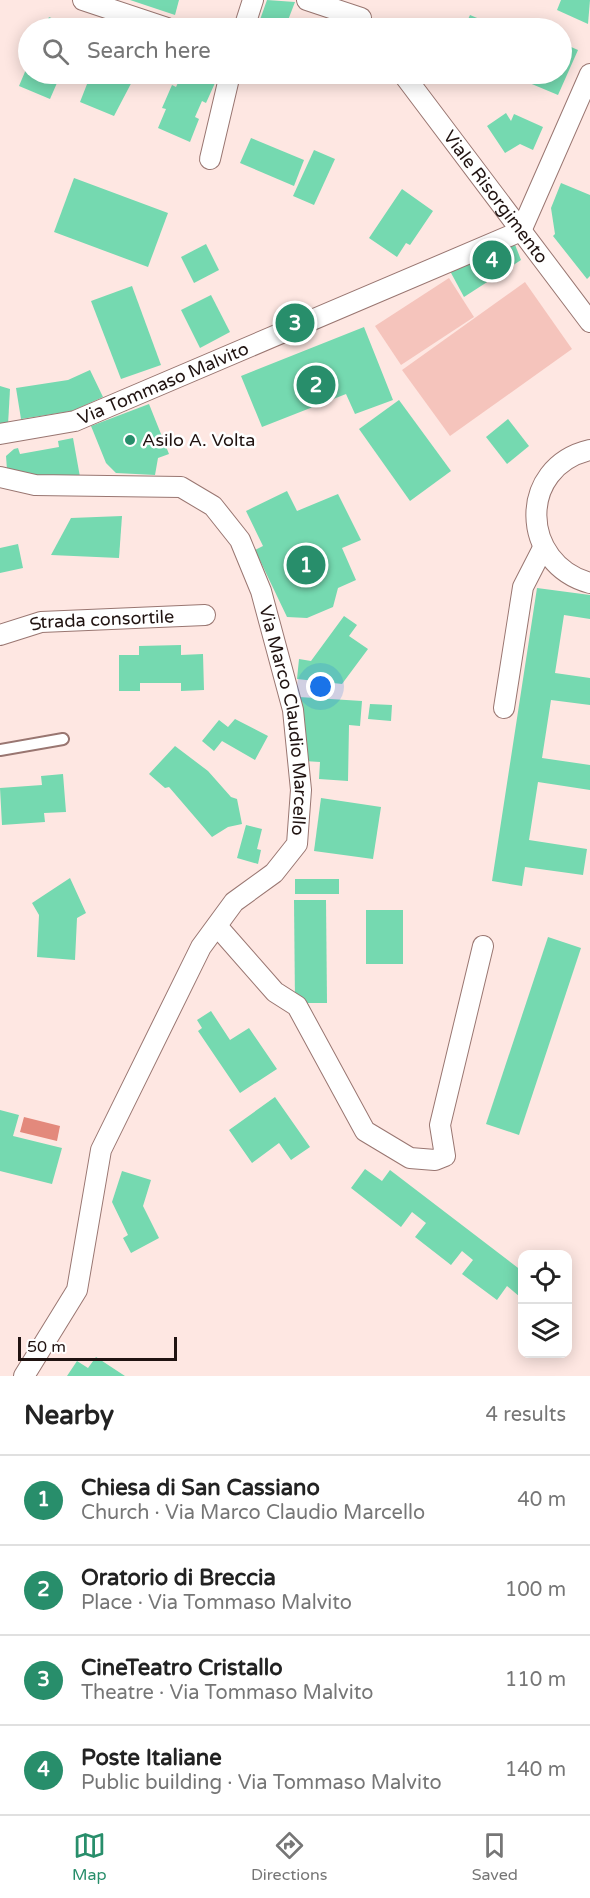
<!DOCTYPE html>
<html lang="en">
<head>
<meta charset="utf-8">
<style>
	body { margin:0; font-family:"Varela Round",sans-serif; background:#f6f6f6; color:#222 }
	.controls { position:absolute; right:18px; bottom:18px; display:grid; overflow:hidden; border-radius:12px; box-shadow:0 3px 15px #0003 }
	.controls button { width:54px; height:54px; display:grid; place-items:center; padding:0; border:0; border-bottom:2px solid #e0e0e0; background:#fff; color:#222; font:30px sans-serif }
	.scale { position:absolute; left:18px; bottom:15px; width:159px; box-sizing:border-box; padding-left:6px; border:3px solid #201311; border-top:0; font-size:16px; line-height:21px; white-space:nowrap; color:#201311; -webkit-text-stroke:4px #fff; paint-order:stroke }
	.you { position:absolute; left:321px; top:687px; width:21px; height:21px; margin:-15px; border:4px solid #fff; border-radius:50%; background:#1a73e8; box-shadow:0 0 0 9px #1a73e833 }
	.badge { display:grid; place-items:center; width:39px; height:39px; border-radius:50%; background:#288e6b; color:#fff; font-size:20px; font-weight:700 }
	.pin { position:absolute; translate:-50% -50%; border:3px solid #fff; box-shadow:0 2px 6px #0006 }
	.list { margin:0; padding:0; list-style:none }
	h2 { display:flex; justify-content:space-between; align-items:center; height:78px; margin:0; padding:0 24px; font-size:26px }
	h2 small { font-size:20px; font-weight:400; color:#767676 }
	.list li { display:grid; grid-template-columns:39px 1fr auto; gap:18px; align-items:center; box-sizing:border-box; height:90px; padding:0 24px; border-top:2px solid #e0e0e0 }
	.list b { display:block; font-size:22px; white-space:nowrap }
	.list p { margin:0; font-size:20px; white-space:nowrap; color:#767676 }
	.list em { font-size:20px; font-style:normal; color:#767676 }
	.icon { flex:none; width:33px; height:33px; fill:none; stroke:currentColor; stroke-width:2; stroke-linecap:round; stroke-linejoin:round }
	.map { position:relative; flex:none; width:590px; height:1376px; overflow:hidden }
	.search { position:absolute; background:#fff; box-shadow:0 3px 15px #0003; left:18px; right:18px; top:18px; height:66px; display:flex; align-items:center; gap:15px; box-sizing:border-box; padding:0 21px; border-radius:33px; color:#767676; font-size:22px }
	.sheet { height:438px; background:#fff }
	nav { display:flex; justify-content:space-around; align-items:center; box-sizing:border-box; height:84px; border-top:2px solid #e0e0e0; background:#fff; font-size:16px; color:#767676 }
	nav a { display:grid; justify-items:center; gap:3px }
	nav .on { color:#288e6b }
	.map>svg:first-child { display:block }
	.green { fill:#f5c4bc }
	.water { fill:#e3897c }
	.building { fill:#75d9b0 }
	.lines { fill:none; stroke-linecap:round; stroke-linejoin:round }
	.service-casing { stroke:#997671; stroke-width:14 }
	.minor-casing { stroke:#997671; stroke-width:22 }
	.service { stroke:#fff; stroke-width:10 }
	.minor { stroke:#fff; stroke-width:20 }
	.poi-dot { fill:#288e6b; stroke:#fff; stroke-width:2 }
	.labels { text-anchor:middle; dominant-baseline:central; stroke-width:5; stroke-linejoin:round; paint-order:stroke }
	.street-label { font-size:18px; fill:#201311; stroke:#fff }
	.poi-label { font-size:18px; fill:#201311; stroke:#fff; text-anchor:start }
</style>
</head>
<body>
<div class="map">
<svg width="590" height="1376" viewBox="0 0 590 1376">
	<rect width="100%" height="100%" fill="#fee7e2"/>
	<g class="green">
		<polygon points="449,278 474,317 401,365 375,326"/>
		<polygon points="525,282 572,349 450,436 402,370"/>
	</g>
	<polygon class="water" points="24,1117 60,1126 57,1141 20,1132"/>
	<g class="building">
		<polygon points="130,0 179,0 175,15"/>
		<polygon points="267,0 295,2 285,28 257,28"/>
		<polygon points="561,0 590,0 588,24 557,10"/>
		<polygon points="470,15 501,28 464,28"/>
		<polygon points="49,17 76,28 44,28"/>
		<polygon points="562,43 578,50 558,95 527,82 530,74 562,74"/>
		<polygon points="28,53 28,74 56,74 60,76 50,99 19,86 27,67 23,65"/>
		<polygon points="99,74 136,74 114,116 80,102 89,79 96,82"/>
		<polygon points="182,74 219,74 206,103 202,101 195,117 199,119 190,142 158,128 166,109 162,108 172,85 176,87"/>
		<polygon points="506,113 511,121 514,114 543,127 533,150 520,144 505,153 487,126"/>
		<polygon points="251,138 304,160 294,186 240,163"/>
		<polygon points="314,150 335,159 314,205 293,196"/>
		<polygon points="74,178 168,213 148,267 54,232"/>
		<polygon points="561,183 590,195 590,276 587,279 553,236 555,234 551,208"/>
		<polygon points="402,189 433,211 410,245 406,243 397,257 369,238"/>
		<polygon points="514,242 521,260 464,297 450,271"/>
		<polygon points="206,244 219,270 194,283 181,257"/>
		<polygon points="132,286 161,365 121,379 91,301"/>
		<polygon points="211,295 230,332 200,348 181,310"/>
		<polygon points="364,327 393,400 355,414 346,394 262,427 241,376"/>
		<polygon points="90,370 103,397 72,411 21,419 16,388 68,380"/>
		<polygon points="0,386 10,389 8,425 0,426"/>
		<polygon points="399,400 451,471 410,501 359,429"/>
		<polygon points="149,404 169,454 158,458 155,475 116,473 106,463 91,426"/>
		<polygon points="508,419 529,446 507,464 486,437"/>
		<polygon points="73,438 80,477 24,477 7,470 6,456 14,449 18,448 20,454 59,447 58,441"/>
		<polygon points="287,491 297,511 338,494 361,540 342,548 356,580 338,588 333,607 307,618 287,617 255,550 263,546 246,511"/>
		<polygon points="122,516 119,558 51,555 71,518"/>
		<polygon points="18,544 23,568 0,573 0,548"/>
		<polygon points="537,588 590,595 590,619 564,615 555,673 590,678 590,705 551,700 542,758 590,765 590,790 538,782 529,840 587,849 583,875 525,867 522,886 492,881"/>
		<polygon points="344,616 357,625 349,636 368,649 342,684 297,679 299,659 311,661"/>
		<polygon points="181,645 181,655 203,654 204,690 181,691 181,683 140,683 140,691 119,691 119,655 139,655 139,646"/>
		<polygon points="299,697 362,701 360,726 349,725 348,781 319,779 320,762 304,761"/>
		<polygon points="370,704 392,705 391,721 368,719"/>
		<polygon points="235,719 268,736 255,760 222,741 214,751 202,741 219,720 228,727"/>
		<polygon points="175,746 208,771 231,797 237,799 242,824 228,827 212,837 169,787 165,788 149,774"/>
		<polygon points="63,774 66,812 44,813 45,822 2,825 0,788 42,785 41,776"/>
		<polygon points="321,798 381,807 373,859 314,851"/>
		<polygon points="246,825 262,829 257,849 261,850 258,864 237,858"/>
		<polygon points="70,878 86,913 77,918 75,960 37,957 39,915 32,903"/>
		<rect x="295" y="879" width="44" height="15"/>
		<polygon points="294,900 326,900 327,1003 295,1003"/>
		<rect x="366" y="910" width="37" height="54"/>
		<polygon points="548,937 581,948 519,1135 486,1124"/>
		<polygon points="211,1011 230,1040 249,1028 277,1069 240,1093 198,1031 202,1028 197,1020"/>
		<polygon points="275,1097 310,1147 291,1160 279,1143 252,1163 229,1130"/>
		<polygon points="0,1110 19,1115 13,1136 62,1148 52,1184 0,1171"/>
		<polygon points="365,1169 382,1181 390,1170 522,1271 520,1297 507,1286 497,1300 462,1274 473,1260 462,1251 451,1265 415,1237 426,1223 412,1212 401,1227 351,1188"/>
		<polygon points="122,1171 151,1180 143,1206 159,1238 131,1253 123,1238 128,1235 112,1202"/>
		<polygon points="96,1357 125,1376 67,1376 77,1361 88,1368"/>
	</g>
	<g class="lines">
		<g class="service-casing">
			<polyline id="service" points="0,750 63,739"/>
		</g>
		<g class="minor-casing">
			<g id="minor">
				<polyline points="83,0 167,28"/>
				<polyline points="307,0 361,18"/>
				<polyline points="244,28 253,0"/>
				<path id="s1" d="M403,74l187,248"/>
				<polyline points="210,159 230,74"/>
				<polyline points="521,231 590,74"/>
				<path id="s2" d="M0,434l75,-13 446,-190"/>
				<path d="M590,450c-73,17 -70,114 0,133"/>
				<path id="s3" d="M0,477l35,8 146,2 32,19 27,34 21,51 32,119 8,80 -4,54 -23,29 -40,29 -33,45 -100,203 -24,140 -53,86"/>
				<path id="s4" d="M0,635l41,-13 164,-7"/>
				<polyline points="504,708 523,587 543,548"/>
				<polyline points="217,926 275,992 297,1006 365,1131 410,1158 435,1160 445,1156 440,1125 483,946"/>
			</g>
		</g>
		<use href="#service" class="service"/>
		<use href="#minor" class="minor"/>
	</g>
	<circle class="poi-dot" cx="130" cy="440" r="6"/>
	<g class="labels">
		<g class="street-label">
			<text stroke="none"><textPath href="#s1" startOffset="154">Viale Risorgimento</textPath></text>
			<text stroke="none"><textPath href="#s2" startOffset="172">Via Tommaso Malvito</textPath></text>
			<text stroke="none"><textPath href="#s4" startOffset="104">Strada consortile</textPath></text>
			<text stroke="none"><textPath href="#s3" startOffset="450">Via Marco Claudio Marcello</textPath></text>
		</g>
		<g class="poi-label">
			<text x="142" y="440">Asilo A. Volta</text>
		</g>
	</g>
</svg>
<div class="controls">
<button><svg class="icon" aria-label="locate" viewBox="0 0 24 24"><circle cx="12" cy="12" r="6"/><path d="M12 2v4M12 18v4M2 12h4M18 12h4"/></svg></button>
<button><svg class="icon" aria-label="layers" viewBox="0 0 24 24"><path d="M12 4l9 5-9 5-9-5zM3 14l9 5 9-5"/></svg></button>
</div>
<div class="scale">50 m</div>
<div class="you"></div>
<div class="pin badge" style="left:306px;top:565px">1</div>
<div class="pin badge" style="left:316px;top:385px">2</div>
<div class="pin badge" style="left:295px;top:323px">3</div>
<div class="pin badge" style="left:492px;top:260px">4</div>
<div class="search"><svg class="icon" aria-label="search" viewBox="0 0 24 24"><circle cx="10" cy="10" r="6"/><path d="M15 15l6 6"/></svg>Search here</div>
</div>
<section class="sheet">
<h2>Nearby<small>4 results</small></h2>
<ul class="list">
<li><span class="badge">1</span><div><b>Chiesa di San Cassiano</b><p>Church · Via Marco Claudio Marcello</p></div><em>40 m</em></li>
<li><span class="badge">2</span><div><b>Oratorio di Breccia</b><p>Place · Via Tommaso Malvito</p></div><em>100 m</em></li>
<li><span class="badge">3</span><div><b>CineTeatro Cristallo</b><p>Theatre · Via Tommaso Malvito</p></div><em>110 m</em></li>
<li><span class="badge">4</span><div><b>Poste Italiane</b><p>Public building · Via Tommaso Malvito</p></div><em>140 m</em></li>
</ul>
</section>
<nav>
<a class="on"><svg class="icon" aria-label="map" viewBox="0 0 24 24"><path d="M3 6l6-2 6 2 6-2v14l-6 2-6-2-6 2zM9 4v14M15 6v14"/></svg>Map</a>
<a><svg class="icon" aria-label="directions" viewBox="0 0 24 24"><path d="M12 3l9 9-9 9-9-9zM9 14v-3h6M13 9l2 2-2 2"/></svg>Directions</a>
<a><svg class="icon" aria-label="saved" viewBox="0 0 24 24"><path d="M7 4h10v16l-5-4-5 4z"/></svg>Saved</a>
</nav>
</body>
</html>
